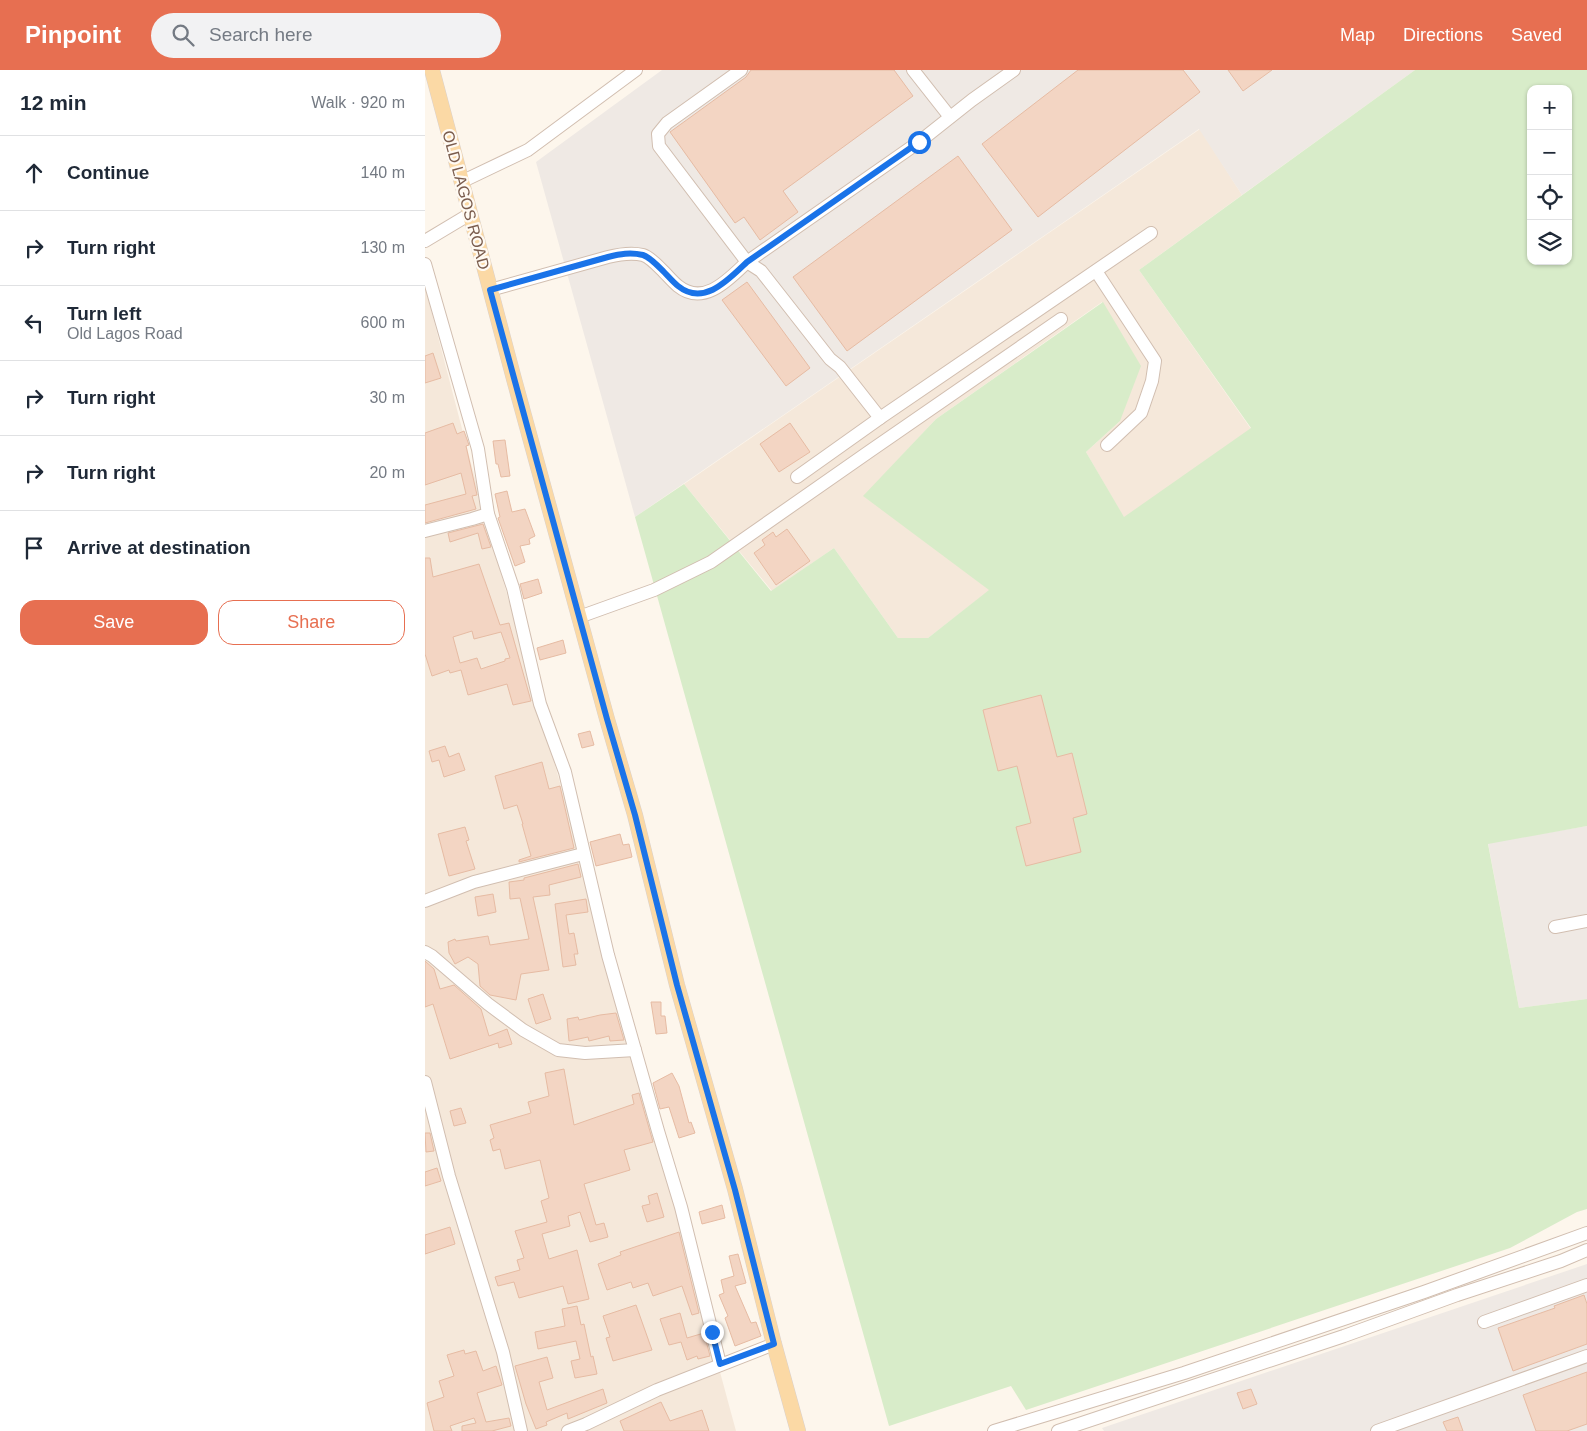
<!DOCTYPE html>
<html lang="en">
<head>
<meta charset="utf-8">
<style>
	body { margin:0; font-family:Arial,sans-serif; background:#f2f2f3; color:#1f2937 }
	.controls { position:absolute; right:15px; top:15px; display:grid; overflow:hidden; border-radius:10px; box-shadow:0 1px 4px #0004 }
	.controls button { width:45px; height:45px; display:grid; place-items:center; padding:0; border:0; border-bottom:1px solid #e0e1e3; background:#fff; color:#1f2937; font:25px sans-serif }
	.stop { position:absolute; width:15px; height:15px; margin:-11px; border:4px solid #1a73e8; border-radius:50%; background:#fff }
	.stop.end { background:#1a73e8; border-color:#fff; box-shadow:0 1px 5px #0008 }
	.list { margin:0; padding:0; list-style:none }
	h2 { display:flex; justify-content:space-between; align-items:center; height:65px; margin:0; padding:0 20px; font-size:21px }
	h2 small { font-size:16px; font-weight:400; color:#747a83 }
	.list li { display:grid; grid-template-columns:32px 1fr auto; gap:15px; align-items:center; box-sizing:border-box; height:75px; padding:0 20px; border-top:1px solid #e0e1e3 }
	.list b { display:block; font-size:19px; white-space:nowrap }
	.list p { margin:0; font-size:16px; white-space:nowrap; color:#747a83 }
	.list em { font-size:16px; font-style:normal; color:#747a83 }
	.actions { display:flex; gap:10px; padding:15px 20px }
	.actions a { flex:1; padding:11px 0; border:1px solid #e76f51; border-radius:15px; text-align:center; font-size:18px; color:#e76f51 }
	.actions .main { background:#e76f51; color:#fff }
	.icon { flex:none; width:28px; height:28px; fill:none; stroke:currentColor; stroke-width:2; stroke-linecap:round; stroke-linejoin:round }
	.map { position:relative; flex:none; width:1162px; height:1361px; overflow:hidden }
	header { display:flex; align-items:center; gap:30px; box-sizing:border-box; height:70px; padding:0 25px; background:#e76f51; color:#fff }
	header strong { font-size:24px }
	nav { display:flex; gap:28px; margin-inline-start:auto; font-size:18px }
	.search { width:350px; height:45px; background:#f2f2f3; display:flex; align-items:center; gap:12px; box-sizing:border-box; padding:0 18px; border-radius:28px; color:#747a83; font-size:19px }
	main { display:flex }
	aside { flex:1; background:#fff }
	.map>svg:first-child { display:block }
	.residential { fill:#f5e8da }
	.industrial { fill:#efe9e4 }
	.green { fill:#d8ecc9; fill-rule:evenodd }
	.building { fill:#f3d5c3; stroke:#e6bba3; fill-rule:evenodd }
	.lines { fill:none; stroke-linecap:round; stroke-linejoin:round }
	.minor-casing { stroke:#d1beb0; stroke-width:14 }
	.major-casing { stroke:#dad1cd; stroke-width:16 }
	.minor { stroke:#fff; stroke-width:12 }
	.major { stroke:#fbd9a5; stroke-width:15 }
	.route { stroke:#1a73e8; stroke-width:6 }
	.labels { text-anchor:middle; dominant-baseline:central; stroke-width:4.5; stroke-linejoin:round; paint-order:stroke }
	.street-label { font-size:16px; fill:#7a5c4d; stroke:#fffaf3 }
</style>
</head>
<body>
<header>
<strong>Pinpoint</strong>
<div class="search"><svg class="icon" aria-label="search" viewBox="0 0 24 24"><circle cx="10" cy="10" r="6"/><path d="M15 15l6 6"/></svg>Search here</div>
<nav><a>Map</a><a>Directions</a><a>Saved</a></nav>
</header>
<main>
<aside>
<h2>12 min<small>Walk · 920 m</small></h2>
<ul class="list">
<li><svg class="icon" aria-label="ahead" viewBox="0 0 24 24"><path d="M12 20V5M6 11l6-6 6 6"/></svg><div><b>Continue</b></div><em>140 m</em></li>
<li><svg class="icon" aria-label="right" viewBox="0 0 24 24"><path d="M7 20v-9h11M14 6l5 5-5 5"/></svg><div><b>Turn right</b></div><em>130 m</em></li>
<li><svg class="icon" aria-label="left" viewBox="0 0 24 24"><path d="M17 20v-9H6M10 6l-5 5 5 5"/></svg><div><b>Turn left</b><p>Old Lagos Road</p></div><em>600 m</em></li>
<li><svg class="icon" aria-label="right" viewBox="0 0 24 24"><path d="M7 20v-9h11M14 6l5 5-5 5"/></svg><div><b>Turn right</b></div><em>30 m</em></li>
<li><svg class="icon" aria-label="right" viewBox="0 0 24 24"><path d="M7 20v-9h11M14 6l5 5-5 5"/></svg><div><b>Turn right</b></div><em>20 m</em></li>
<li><svg class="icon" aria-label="arrive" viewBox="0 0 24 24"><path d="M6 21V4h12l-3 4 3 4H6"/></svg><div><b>Arrive at destination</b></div></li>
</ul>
<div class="actions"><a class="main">Save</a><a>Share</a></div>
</aside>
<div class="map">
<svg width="1162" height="1361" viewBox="0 0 1162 1361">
	<rect width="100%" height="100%" fill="#fdf6ec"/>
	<g class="residential">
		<polygon points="775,59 817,125 714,200 826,359 699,448 661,382 695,351 677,232 511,349 439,426 565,520 503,568 473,568 409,478 347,521 259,414"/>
		<polygon points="0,217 58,439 144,745 311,1361 0,1361"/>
	</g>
	<g class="industrial">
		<polygon points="237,0 990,0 817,125 774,59 210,447 111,92"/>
		<polygon points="1162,756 1162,929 1094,938 1063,773"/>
		<polygon points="1162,1194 1162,1361 679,1361 677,1358"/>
	</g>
	<path class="green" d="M990,0h172v756l-99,18 31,164 68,-9v210l-10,3 -67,36 -484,162 -15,-24 -122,40 -254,-909 49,-33 87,107 63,-43 64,90h30l61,-48 -126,-94 73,-77 167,-117 38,64 -21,55 -34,31 38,65 127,-89 -112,-158zM1106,19h37v172h-37z"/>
	<g class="building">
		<polygon points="326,0 469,0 488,26 358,121 373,142 335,170 319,147 310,153 245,62 321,7"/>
		<polygon points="653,0 758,0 775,22 613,147 557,74"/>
		<polygon points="803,0 847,0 818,21"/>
		<polygon points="533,86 587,160 422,281 368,207"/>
		<polygon points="322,212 385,298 361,316 297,230"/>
		<polygon points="8,283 16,308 0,313 0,286"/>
		<polygon points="28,353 32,364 39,361 44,375 41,376 52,425 47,426 51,439 0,453 0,435 41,424 36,403 0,415 0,363"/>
		<polygon points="365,353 385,382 354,402 335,374"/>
		<polygon points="80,370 85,406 76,407 73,394 71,394 68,371"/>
		<polygon points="82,421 87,442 100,439 110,466 104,469 105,474 95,476 100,492 90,496 73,448 75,447 70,424"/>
		<polygon points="58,454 66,477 57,479 53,463 25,472 23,463"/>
		<polygon points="362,459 385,491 351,515 329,483 340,475 337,470 348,462 351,467"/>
		<path d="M0,488h5l3,19 46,-13 21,61 9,-2 22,78 -18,4 -6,-21 -39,11 -7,-25 -11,3 -1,-3 -17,6 -7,-22zM47,561l2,8 27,-7 9,26 -5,1v2l-24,8 -4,-11 -17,5 -7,-26z"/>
		<polygon points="113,509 117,523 99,529 95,514"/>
		<polygon points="138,570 141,583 115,590 112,578"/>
		<polygon points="616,625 632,687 647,683 662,744 648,748 656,782 601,796 591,757 606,753 592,696 573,701 558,640"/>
		<polygon points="165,661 169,675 157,678 153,664"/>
		<polygon points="20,676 24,687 34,683 40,700 19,707 14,690 7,692 4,681"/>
		<polygon points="117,692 124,719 135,716 149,778 94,792 94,790 106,786 97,754 98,754 92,735 79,739 70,706"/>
		<polygon points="40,757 44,770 41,771 50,799 24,806 13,764"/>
		<polygon points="195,764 198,775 204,774 207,787 171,796 165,772"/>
		<polygon points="153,794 156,807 124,815 125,825 108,827 124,900 96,904 91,930 65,925 55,916 53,894 43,887 30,894 24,883 23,872 30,869 31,871 63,866 65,875 104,869 95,828 85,829 84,812 99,810 99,808"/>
		<polygon points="68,824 71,842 53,846 50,827"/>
		<polygon points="161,829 163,842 141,845 144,864 149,863 153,884 149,884 151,895 138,897 130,834"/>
		<polygon points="0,891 9,899 15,919 29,915 56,939 64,966 82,959 87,974 74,978 73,973 25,989 8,934 0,937"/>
		<polygon points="118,924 126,949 111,954 103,929"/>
		<polygon points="226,932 236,932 236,946 240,946 242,963 231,964"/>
		<polygon points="191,943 199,970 185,971 184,966 164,971 163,967 144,971 142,949 153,947 154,950 175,945"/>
		<polygon points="139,999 149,1055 209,1034 207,1025 214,1023 228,1072 199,1080 205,1100 159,1114 171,1155 179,1153 183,1167 165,1172 155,1142 143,1146 145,1156 117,1164 124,1189 152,1180 164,1229 143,1234 138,1216 94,1228 89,1212 73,1216 70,1207 95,1200 92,1190 99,1188 90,1161 122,1152 116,1131 124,1128 115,1090 80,1099 75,1079 68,1081 65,1070 69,1068 65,1055 106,1043 103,1032 124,1026 120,1003"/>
		<polygon points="247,1003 254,1016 264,1053 266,1052 270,1063 254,1068 244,1037 235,1039 228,1013"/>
		<polygon points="36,1038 41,1053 29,1056 25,1041"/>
		<polygon points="0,1063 5,1063 9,1081 1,1082"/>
		<polygon points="12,1098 16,1111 0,1116 0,1102"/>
		<polygon points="232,1123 239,1147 222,1152 217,1136 225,1134 223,1126"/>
		<polygon points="297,1135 300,1148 277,1154 274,1142"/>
		<polygon points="25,1157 30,1174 0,1184 0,1165"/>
		<polygon points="254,1162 274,1243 267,1245 257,1216 228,1226 223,1213 208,1218 206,1212 182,1220 173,1194 196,1185 195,1182"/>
		<polygon points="313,1184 321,1213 310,1216 326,1253 331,1252 336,1266 310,1276 300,1248 303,1246 294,1225 299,1223 296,1210 309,1206 304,1186"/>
		<polygon points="1159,1225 1162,1234 1162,1274 1088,1301 1073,1258 1130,1238 1129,1236"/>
		<polygon points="211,1235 227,1280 188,1291 181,1268 185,1267 178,1246"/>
		<polygon points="152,1236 156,1255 159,1254 166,1287 168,1286 172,1304 150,1308 146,1291 155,1289 151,1271 113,1279 110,1262 140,1256 137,1239"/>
		<polygon points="255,1243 262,1268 279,1263 285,1286 273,1289 272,1286 262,1290 256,1272 244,1275 235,1249"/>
		<polygon points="39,1280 40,1284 51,1281 58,1301 71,1296 77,1315 52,1323 61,1352 84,1348 86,1356 67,1361 37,1361 37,1356 51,1353 49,1348 25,1356 27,1361 9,1361 2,1333 19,1327 14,1311 29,1306 22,1285"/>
		<polygon points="122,1287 128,1308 114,1312 122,1340 178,1319 182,1333 143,1349 142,1343 121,1352 122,1355 111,1359 101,1334 90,1296"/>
		<polygon points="1162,1302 1162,1354 1142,1361 1111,1361 1098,1325"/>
		<polygon points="826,1319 832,1334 818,1339 812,1323"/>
		<polygon points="236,1332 245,1351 277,1340 284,1361 199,1361 195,1351"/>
		<polygon points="1033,1347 1038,1361 1022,1361 1018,1352"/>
	</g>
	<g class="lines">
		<g class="minor-casing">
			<g id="minor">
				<polyline points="316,0 242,53 233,64 234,76 322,192 336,201 405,289 415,297 455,348 726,163"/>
				<polyline points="488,0 525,47"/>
				<polyline points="36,112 103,80 211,0"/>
				<polyline points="0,171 45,144"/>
				<polyline points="0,194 53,379 63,444 88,518 115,634 140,702 183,885 233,1061 256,1137 295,1294"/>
				<polyline points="671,201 730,291 727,311 716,343 682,375"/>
				<path d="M65,220l118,-33c12,-3 23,-5 35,-2 7,2 15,11 21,17 4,4 9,10 14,14 26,21 51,-7 69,-24l172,-120 53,-42 42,-30"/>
				<polyline points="372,407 455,348"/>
				<polyline points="0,461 47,449 63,444"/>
				<polyline points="154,547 229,520 286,492 445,381 636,249"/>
				<polyline points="0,831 49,812 158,784"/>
				<polyline points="1130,857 1162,851"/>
				<polyline points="0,882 7,886 63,934 98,960 133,980 160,983 210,980"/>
				<polyline points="0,1012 24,1106 78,1282 96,1361"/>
				<polyline points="1059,1252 1162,1215"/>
				<polyline points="143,1361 161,1354 232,1320 349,1274"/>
				<polyline points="569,1361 759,1303 999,1222 1162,1163"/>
				<polyline points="633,1361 919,1266 1032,1225 1136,1191 1162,1180"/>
				<polyline points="952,1361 1162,1286"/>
			</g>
		</g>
		<g class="major-casing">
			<polyline id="major" points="7,0 89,309 182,649 210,745 252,915 310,1119 349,1274 373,1361"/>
		</g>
		<use href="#minor" class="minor"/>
		<use href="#major" class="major"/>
	</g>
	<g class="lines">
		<path class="route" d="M287,1262l8,32 54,-20 -39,-154 -58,-205 -42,-170 -28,-96 -117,-429 118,-33c12,-3 22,-5 35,-2 7,2 15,11 21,17 4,4 9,10 14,14 26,21 51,-7 69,-24l172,-120"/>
	</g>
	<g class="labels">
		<g class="street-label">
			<text transform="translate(41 130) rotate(75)">OLD LAGOS ROAD</text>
		</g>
	</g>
</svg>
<div class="controls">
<button>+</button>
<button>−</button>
<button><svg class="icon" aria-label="locate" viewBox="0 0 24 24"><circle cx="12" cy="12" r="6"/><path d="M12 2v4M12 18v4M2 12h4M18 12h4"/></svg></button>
<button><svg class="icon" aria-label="layers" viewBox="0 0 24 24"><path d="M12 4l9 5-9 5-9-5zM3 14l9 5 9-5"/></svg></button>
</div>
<div class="stop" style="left:494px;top:72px"></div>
<div class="stop end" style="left:287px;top:1262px"></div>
</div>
</main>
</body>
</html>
